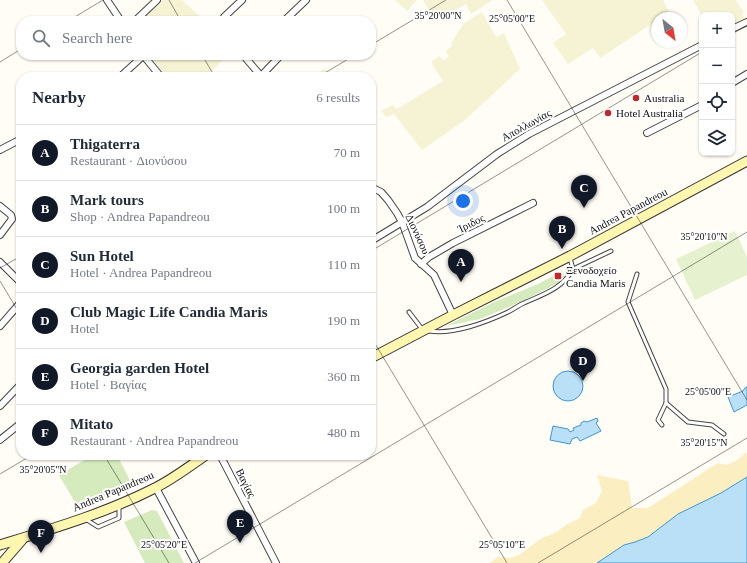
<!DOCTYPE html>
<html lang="en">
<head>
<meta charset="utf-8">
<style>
	body { margin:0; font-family:"Times New Roman",serif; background:#f2f2f3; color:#1f2937 }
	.controls { position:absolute; right:12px; top:12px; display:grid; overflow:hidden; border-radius:8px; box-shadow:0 1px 3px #0004 }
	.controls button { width:36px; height:36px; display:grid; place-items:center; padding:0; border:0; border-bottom:1px solid #e0e1e3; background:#fff; color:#1f2937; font:20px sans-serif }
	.compass { position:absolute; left:651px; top:12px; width:36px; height:36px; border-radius:50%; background:#fff; box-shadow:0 1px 3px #0004; rotate:149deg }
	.you { position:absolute; left:463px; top:201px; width:14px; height:14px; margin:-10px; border:3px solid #fff; border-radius:50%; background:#1a73e8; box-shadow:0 0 0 6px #1a73e833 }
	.badge { display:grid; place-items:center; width:26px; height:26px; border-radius:50%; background:#111827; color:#fff; font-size:13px; font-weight:700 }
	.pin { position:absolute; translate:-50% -33px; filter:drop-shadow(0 1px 2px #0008) }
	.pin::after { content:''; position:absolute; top:21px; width:14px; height:12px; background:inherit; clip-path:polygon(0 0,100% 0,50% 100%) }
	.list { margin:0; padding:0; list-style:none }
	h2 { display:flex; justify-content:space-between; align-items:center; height:52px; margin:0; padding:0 16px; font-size:17px }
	h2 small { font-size:13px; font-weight:400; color:#747a83 }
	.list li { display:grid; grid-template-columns:26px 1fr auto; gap:12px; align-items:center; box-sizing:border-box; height:56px; padding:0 16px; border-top:1px solid #e0e1e3 }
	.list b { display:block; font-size:15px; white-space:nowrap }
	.list p { margin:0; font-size:13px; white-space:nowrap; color:#747a83 }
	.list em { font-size:13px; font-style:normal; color:#747a83 }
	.icon { flex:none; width:22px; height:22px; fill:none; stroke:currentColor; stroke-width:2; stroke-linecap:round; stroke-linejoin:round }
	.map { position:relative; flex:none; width:747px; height:563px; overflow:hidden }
	.search { position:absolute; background:#fff; box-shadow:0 1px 3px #0004; left:16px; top:16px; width:360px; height:44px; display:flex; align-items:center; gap:10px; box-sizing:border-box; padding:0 14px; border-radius:16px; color:#747a83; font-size:15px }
	.panel { position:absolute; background:#fff; box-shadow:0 1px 3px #0004; left:16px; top:72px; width:360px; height:388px; border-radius:16px }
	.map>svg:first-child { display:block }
	.farmland { fill:#f6f3d4 }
	.green { fill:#d5ebbd }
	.sand { fill:#fbeec1 }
	.pitch { fill:#e6f2cf }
	.water { fill:#b9e0f7; stroke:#3f96cf }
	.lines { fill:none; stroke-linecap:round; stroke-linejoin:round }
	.lane-casing { stroke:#444; stroke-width:5 }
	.street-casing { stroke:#444; stroke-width:8 }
	.secondary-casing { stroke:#333; stroke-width:11 }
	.lane { stroke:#fff; stroke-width:3 }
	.street { stroke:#fff; stroke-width:6 }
	.secondary { stroke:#fff6b0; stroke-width:9 }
	.ticks { fill:none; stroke:#111; stroke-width:1; stroke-opacity:0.45 }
	.poi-dot { fill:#c4262e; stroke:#fff; stroke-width:1.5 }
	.labels { text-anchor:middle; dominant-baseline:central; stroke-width:4; stroke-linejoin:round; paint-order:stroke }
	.poi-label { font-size:11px; fill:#111; stroke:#fff; text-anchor:start }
	.street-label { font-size:11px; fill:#111; stroke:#fff }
	.ticks-label { font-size:10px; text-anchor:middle; fill:#111; stroke:#fff; stroke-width:4; stroke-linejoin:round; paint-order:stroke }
</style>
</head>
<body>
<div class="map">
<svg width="747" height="563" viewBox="0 0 747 563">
	<rect width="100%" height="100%" fill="#fffdf5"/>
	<g class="farmland">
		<polygon points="163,0 182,0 205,21 141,21"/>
		<polygon points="395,0 417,0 407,11"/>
		<polygon points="423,0 493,0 471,14 466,4 437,22"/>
		<polygon points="542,0 663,0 669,12 660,18 657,18 657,20 600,58 593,48 568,64 553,43 566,34"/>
		<polygon points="693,0 735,0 744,12 742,14 746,20 732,26 732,15 702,16"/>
		<polygon points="482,12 496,37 504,33 520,69 465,120 422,150 394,114 386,117 381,111 393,105 397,109 443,81 431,62 439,56 443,60 449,57 446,51 452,46 451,44 463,24"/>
		<polygon points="150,55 228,55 205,77 166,77"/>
		<polygon points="325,68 330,77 313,77"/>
	</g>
	<g class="green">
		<polygon points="562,271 564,276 558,283 523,301 480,319 446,326 492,303 538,284"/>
		<polygon points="93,455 117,455 134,488 80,511 59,475"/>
		<polygon points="152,510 157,511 184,563 145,563 124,522"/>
	</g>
	<polygon class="sand" points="747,452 747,477 721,493 678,514 648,537 635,542 624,545 597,563 490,563 498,557 510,558 519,555 540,539 557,532 566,525 580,518 583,510 596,503 602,491 597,475 628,481 632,508 648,508 718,463 726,465 736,461"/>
	<polygon class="pitch" points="735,231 747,257 747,275 695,300 676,259"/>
	<g class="water">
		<circle cx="568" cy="386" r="15"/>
		<polygon points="747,387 747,405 734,412 728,397 743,391 745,388"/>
		<polygon points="597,418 598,421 596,423 601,431 580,441 577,437 572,439 570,444 550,440 553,426 568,429 570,432 574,430 573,428 581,425 581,423 584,421 587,422"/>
		<polygon points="747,477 747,563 597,563 624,545 635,542 648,537 678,514 721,493"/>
	</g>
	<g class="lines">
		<g class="lane-casing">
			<g id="lane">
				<polyline points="573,269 611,251"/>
				<polyline points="637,274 628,302 666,389 666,403 658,420 662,425"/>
				<polyline points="409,312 422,329"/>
				<path d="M429,331c24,4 58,-9 79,-19 6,-3 11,-7 16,-9 20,-9 38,-14 49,-34l-3,-11"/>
				<polyline points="666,403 688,422 712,425 724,434"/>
				<polyline points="87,520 98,527 119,518 119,506"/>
			</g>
		</g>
		<g class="street-casing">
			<g id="street">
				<polyline points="107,0 121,21"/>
				<polyline points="135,21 157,0"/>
				<polyline points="222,21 224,17 242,0"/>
				<polyline points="284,21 306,0"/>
				<polyline points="318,21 321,21"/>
				<polyline points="732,29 747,22"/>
				<polyline points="143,55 161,77"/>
				<polyline points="243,55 261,76"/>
				<polyline points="120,77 144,55"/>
				<polyline points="260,77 281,55"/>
				<polyline points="732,83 747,74"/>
				<polyline points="647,133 702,105"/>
				<polyline points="0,150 21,139"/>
				<polyline points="371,191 375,189 381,192 388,200 397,213 402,222 415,258 434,275 453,315"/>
				<polyline points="0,206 11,215 12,219 0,235"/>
				<polyline points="371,241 427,207 497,154 529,134 702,45"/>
				<polyline points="0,262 21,283"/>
				<polyline points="421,264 429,257 453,243 533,203"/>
				<polyline points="0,326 21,302"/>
				<polyline points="0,406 21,384"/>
				<polyline points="0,440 21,423"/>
				<polyline points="220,455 276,563"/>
				<polyline points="156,488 196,563"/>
			</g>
		</g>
		<g class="secondary-casing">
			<g id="secondary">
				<polyline points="371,358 453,315 570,256 747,161"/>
				<path d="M0,545c52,-16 106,-32 155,-57 18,-9 35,-22 51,-33"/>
				<polyline points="2,563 22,540"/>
			</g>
		</g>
		<use href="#lane" class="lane"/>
		<use href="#street" class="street"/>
		<use href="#secondary" class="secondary"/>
	</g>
	<path class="ticks" d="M169,0l12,21M507,0l240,400M68,21l35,-21M732,34l15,-9M371,45l75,-45M202,55l13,22M0,62l21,-13M318,77l37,-22M371,251l331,-199M0,268l21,-12M0,281l21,35M371,337l136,226M104,455l65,108M0,474l32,-19M195,563l552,-331M538,563l209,-125"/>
	<g class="poi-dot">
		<circle cx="636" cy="98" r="4"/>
		<circle cx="608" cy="113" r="4"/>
		<rect x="554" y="272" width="8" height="8" rx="2"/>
	</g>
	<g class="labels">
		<g class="poi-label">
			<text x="644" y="98">Australia</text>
			<text x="616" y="113">Hotel Australia</text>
			<text x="566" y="270">Ξενοδοχείο<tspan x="566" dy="13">Candia Maris</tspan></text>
		</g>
		<g class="street-label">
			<text transform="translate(526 125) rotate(-29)">Απολλωνίας</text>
			<text transform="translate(628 211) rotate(-28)">Andrea Papandreou</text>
			<text transform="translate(471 223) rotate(-27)">Ίριδος</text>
			<text transform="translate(418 234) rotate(65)">Διονύσου</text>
			<text transform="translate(246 483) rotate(63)">Βαγίας</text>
			<text transform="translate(113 491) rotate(-23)">Andrea Papandreou</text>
		</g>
	</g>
	<g class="ticks-label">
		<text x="438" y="19">35°20'00"N</text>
		<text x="512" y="22">25°05'00"E</text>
		<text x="704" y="240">35°20'10"N</text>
		<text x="708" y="395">25°05'00"E</text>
		<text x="704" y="446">35°20'15"N</text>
		<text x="43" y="473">35°20'05"N</text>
		<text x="164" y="548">25°05'20"E</text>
		<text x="502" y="548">25°05'10"E</text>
	</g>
</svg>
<div class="controls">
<button>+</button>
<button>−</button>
<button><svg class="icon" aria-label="locate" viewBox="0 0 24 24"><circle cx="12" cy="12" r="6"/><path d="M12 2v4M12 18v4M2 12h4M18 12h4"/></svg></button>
<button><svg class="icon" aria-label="layers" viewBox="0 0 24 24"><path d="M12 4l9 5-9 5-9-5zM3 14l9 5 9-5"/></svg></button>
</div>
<svg class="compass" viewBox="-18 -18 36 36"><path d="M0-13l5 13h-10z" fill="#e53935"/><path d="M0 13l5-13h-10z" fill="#747a83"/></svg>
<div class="you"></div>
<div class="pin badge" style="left:461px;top:282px">A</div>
<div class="pin badge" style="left:562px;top:249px">B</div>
<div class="pin badge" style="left:584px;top:208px">C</div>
<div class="pin badge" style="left:583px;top:381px">D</div>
<div class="pin badge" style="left:240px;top:543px">E</div>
<div class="pin badge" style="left:41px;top:553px">F</div>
<div class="search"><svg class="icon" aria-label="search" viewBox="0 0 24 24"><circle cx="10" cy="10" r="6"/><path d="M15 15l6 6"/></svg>Search here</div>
<section class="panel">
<h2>Nearby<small>6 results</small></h2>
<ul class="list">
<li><span class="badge">A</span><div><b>Thigaterra</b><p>Restaurant · Διονύσου</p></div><em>70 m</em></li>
<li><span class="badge">B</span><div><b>Mark tours</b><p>Shop · Andrea Papandreou</p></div><em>100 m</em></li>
<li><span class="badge">C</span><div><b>Sun Hotel</b><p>Hotel · Andrea Papandreou</p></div><em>110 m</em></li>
<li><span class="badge">D</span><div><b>Club Magic Life Candia Maris</b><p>Hotel</p></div><em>190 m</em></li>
<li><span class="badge">E</span><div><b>Georgia garden Hotel</b><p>Hotel · Βαγίας</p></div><em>360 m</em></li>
<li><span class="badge">F</span><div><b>Mitato</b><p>Restaurant · Andrea Papandreou</p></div><em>480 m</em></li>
</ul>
</section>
</div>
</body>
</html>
